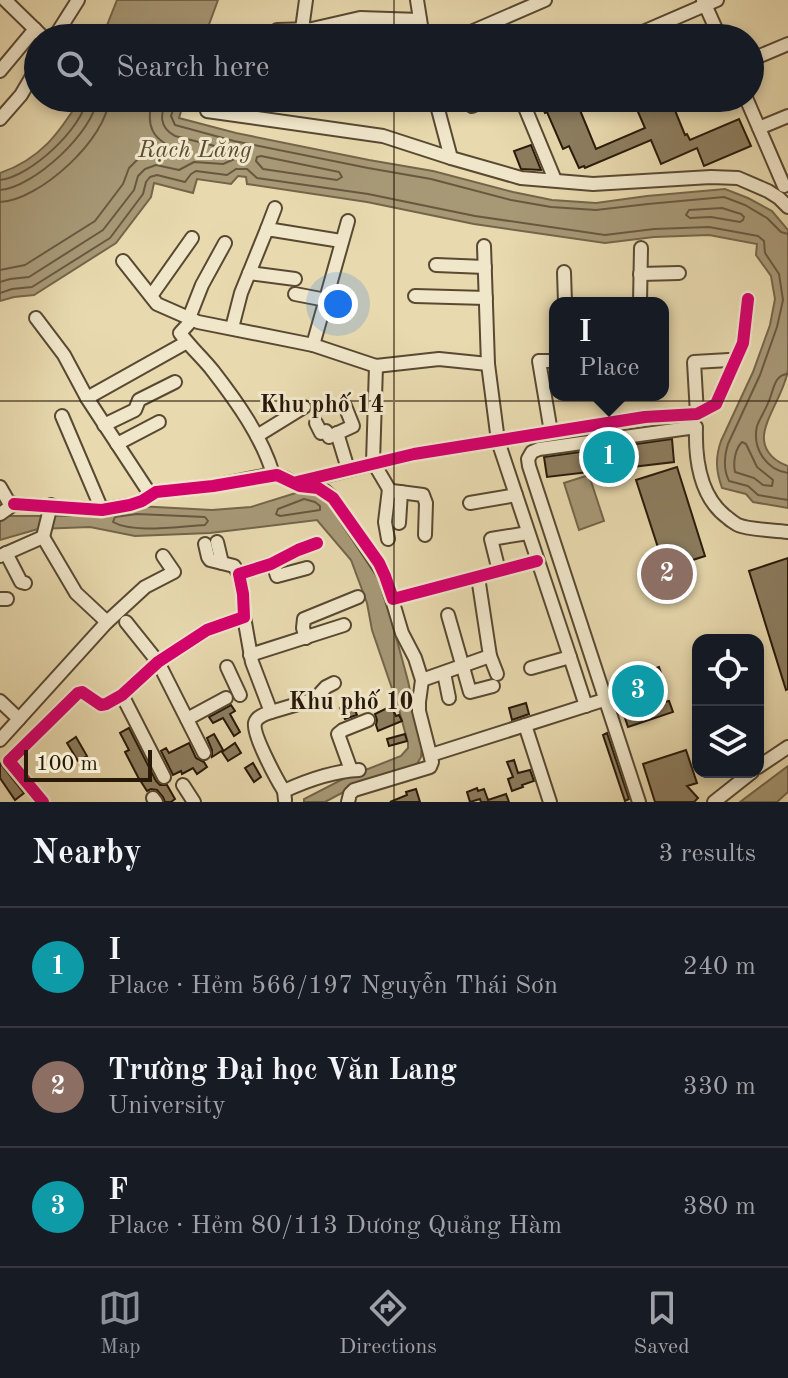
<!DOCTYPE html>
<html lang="en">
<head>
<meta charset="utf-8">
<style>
	body { margin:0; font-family:"Old Standard TT",serif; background:#242831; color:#f1f3f6 }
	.controls { position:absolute; right:24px; bottom:24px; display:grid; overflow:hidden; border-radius:16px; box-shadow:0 4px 12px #0003 }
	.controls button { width:72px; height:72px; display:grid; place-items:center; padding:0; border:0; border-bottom:2px solid #363941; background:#171b24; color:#f1f3f6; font:40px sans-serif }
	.scale { position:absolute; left:24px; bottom:20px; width:128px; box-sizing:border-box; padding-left:8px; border:4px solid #281909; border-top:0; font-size:22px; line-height:28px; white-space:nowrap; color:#281909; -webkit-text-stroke:6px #f0e6ca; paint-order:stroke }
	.you { position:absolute; left:338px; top:304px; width:28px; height:28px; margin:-20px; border:6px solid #fff; border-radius:50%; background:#1a73e8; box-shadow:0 0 0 12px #1a73e833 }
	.badge { display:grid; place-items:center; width:52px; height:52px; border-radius:50%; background:#8c9099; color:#fff; font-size:26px; font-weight:700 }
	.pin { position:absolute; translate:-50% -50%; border:4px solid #fff; box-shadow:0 2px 8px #0006 }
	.popup { position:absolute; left:549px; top:297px; width:120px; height:104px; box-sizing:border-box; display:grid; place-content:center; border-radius:16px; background:#171b24; filter:drop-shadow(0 2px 6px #0005); font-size:26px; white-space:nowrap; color:#9ea1a6 }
	.popup b { font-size:30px; color:#f1f3f6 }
	.popup::after { content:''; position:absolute; left:50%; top:100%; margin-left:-16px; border:16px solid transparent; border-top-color:#171b24 }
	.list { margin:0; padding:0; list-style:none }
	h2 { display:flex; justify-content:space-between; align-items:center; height:104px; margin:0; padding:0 32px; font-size:34px }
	h2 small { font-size:26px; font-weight:400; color:#9ea1a6 }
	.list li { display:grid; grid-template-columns:52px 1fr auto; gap:24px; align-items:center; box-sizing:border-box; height:120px; padding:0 32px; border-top:2px solid #363941 }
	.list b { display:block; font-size:30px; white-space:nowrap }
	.list p { margin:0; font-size:26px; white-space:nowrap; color:#9ea1a6 }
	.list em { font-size:26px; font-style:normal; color:#9ea1a6 }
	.icon { flex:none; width:44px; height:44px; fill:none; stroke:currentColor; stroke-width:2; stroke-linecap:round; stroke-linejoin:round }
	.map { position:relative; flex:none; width:788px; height:802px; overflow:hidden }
	.search { position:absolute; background:#171b24; box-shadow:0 4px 12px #0003; left:24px; right:24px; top:24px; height:88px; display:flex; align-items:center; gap:20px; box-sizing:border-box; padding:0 28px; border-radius:44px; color:#9ea1a6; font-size:30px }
	.sheet { height:464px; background:#171b24 }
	nav { display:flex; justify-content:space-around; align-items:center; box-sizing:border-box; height:112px; border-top:2px solid #363941; background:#171b24; font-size:22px; color:#9ea1a6 }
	nav a { display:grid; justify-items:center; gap:4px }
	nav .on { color:#8c9099 }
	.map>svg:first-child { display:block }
	.water { fill:#a79876; stroke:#74654a; stroke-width:2 }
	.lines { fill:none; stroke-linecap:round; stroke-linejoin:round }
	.shore { stroke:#685840; stroke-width:2 }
	.building { fill:#8c7d5f; stroke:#281909; stroke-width:2 }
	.minor-casing { stroke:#584932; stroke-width:16 }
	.minor { stroke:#f0e6ca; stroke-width:12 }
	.cycleway-casing { stroke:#f0e6ca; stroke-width:17 }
	.cycleway { stroke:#d6006c; stroke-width:12 }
	.grid { fill:none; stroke:#281909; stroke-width:2; stroke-opacity:0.55 }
	.labels { text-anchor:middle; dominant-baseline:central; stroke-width:6; stroke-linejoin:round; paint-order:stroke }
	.water-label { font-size:24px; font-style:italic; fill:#5b4c35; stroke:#f0e6ca }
	.neighbourhood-label { font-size:24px; font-weight:bold; fill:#281909; stroke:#f0e6ca }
</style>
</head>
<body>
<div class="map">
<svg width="788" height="802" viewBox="0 0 788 802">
	<rect width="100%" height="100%" fill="#e8d9ae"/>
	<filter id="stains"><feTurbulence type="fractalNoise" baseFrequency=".0025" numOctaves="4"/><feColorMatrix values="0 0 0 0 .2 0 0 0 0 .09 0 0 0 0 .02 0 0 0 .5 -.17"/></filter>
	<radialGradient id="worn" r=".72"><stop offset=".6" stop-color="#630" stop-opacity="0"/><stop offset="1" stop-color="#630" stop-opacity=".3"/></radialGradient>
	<g class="water">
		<polygon points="117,0 218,0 204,38 102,38"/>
		<path d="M81,98h104l-6,20 57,15 133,27 64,11 80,21 39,8 44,3 51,-7 78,-7 23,9 24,13 16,19c0,32 0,63 0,95 0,14 0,29 0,44 -2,22 -26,52 -24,71 1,13 12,22 24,26v42l-35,-6 -7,-8 -24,-6c-6,-17 -7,-30 -1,-47l32,-69 17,-47 5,-26 -4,-23 -15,-21 1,-11 -48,-9 -55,2 -49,6 -131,-19 -107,-22 -120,-18 -1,-7 -8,-1 -7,8 -34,-5 -4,14 -39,-10 -3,14 -35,46 -82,52 -20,2 -14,4v-128c41,-14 59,-40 81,-75z"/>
		<polygon points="589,475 604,521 579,530 564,483"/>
		<polygon points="302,491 319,495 333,505 379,574 408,681 422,748 421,757 417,764 401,771 353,787 325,802 304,802 304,799 345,778 401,756 408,748 408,743 398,706 372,630 367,603 351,560 317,520 210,533 135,536 90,527 38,529 0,540 0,520 8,516 69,516 137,506 212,510 251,507"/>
		<polygon points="788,766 788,792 777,802 740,802"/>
	</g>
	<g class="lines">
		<g class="shore">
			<polyline points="177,98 171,116 175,125 234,141 368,168 431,179 511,200 551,207 596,210 648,204 724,197 745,205 767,218 781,232 788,234"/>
			<polygon points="261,156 339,172 342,177 337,180 263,169 256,161 257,157"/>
			<path d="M0,180c30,-3 83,-52 87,-82"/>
			<path d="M0,190c33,-2 95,-59 97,-92"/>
			<path d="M0,202c39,-1 108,-64 109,-104"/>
			<polygon points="722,208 741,214 744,217 743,220 740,222 711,217 690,218 686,215 689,210"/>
			<path d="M0,270l25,-5 70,-44 28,-37 6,-16 9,-9 15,-6 22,4 4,-2v-5c-28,-10 -34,-25 -26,-52"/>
			<path d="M0,282l10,-3 19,-2 74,-47 31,-40 4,-14 7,-7 11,-4 23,5 15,-8 29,2 14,-6 1,-4 -3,-3 -60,-15c-17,-9 -14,-22 -9,-38"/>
			<path d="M0,293l12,-4 20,-2 78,-49 33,-44 3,-12 4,-5 7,-2 28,7 6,-8 5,-3 31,4 9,-6h11l10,9 111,16 107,22 130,19 49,-6 55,-2 49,9 6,5 1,12 14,21 4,26 -6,27 -17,48 -32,69c-4,13 -5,25 1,37l19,5 10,9 30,5"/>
			<path d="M788,374c-15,1 -14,17 -20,29 -3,8 -8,15 -11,23 -5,22 9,44 31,47"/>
			<path d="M742,442l4,2 11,23 16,13 -1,6 -9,-1 -9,-7 -19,-6c-2,-10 0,-23 7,-30z"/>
			<polygon points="304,499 315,502 320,506 320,510 280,516 276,514 278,509"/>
			<path d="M137,514l68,3 3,4 -3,4c-25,1 -71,9 -92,-3l2,-5z"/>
		</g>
	</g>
	<g class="building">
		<polygon points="544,98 575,98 596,149 645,128 632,98 670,98 685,135 687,134 690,140 739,119 751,146 704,166 697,148 661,164 651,140 585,168 584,166 579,168 569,146 563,149 547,112 545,113 540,103 546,101"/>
		<polygon points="531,145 541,170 521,169 514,151"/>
		<polygon points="672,439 674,462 547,477 544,457"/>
		<polygon points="677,467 705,556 665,569 636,480"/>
		<polygon points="788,558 788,689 786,690 749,571"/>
		<polygon points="659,667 663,679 657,681 664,702 669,701 673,712 628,727 613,682"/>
		<polygon points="352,703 357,715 345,719 340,708"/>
		<polygon points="526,703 529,714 512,720 509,708"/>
		<polygon points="231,705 235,711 230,714 240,732 234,736 223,718 213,723 209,717"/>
		<polygon points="391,706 396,716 399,715 402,721 378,731 376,725 377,720 375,714"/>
		<polygon points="129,728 156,781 160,785 167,785 175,799 171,802 165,802 163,797 157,790 151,789 147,791 138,777 125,752 129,750 120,733"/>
		<polygon points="607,733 629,799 625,801 603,735"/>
		<polygon points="214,734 223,750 212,757 212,750 207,738"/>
		<polygon points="405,734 407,741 389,746 387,739"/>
		<polygon points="76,737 87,756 78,761 67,743"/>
		<polygon points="189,743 196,758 204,762 207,767 197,774 193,768 182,774 181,771 173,775 161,751 166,748 169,753"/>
		<polygon points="235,743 241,753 228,761 222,752"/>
		<polygon points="686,750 697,783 687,786 698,798 694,802 655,802 643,764"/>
		<polygon points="514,760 518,773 530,770 534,781 522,785 523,787 512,791 508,779 513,777 507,762"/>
		<polygon points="0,763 24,793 15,800 0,778"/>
		<polygon points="253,763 261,777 254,782 245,768"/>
		<polygon points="477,788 478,791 484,789 488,800 506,794 509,802 481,802 480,799 470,802 467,792"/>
		<polygon points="416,789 420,802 390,802 407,795 406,792"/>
	</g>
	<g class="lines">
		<g class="minor-casing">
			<g id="minor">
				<polyline points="5,0 44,38"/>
				<polyline points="417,0 423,38"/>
				<polyline points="703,0 720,38"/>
				<polyline points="302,29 306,0"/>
				<polyline points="277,30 312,29 360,18 420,20"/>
				<polyline points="54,38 78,0"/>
				<polyline points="457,38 545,0"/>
				<polyline points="629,38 717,0"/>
				<polyline points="750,60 788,44"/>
				<polyline points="0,71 35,29"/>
				<polyline points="435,98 451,158 521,178 593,184 711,177 738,178 768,191 779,198 788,207"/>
				<polyline points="521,98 555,180"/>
				<polyline points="746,98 784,186"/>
				<polyline points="472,106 491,98"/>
				<polyline points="207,111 383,136 451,158"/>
				<polyline points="0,119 21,95 38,66"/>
				<polyline points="759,128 788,116"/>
				<polyline points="267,229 275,208"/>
				<polyline points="484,246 488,364 498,441 570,657"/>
				<polyline points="123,261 157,304 198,322 313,345 376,366 439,359 488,364"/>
				<polyline points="436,265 485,267"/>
				<polyline points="564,272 565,303"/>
				<polyline points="249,273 295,279"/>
				<polyline points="640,274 679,273"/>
				<polyline points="295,294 326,300"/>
				<polyline points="151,296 192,238"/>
				<polyline points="415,296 486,298"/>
				<polyline points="640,303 641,248"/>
				<polyline points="36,318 64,355 87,398 150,494"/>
				<polyline points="189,318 202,285 225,243"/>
				<path d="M192,320l-12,13c10,14 23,25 33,38 24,31 49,66 60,103"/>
				<polyline points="232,328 241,293 267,229 341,241"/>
				<polyline points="313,345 348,221"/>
				<polyline points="376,366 373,462 389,489 392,491 423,495 426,503 425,535"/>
				<polyline points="87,398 187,342"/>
				<polyline points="697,414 694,362 729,360"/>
				<polyline points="62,416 102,510"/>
				<polyline points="316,423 321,433 326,431 329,437 353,426 345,406"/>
				<polyline points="104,425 135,410 139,400 175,382"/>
				<polyline points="551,432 539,361 555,361"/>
				<polyline points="337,433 348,469"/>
				<polyline points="257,436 304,407"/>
				<polyline points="117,444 159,422"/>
				<polyline points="296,483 414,454 645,417 697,414 716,404 743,343 748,299"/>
				<polyline points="0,487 8,501 14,504"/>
				<polyline points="470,503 516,495"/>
				<polyline points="14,504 102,510 130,505 142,501 156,492 213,486 273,474 285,478 300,486 318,488 325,491 333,498 385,576 402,633 415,658 422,680 419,702 419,711 432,762 430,767 354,790 350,794 348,802"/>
				<polyline points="0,514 14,504"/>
				<polyline points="399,523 401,492"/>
				<polyline points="43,537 76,593 107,622"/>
				<polyline points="43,537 51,505"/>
				<polyline points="388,539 385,522 389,489"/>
				<polyline points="217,542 222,563"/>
				<polyline points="205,544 208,557 210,560 234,566 239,574"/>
				<polyline points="6,553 21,582 25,583"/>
				<polyline points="0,556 43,537"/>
				<polyline points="273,563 277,576 307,568"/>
				<polyline points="499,571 491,539 528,533"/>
				<polyline points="478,577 490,656 497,674"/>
				<polyline points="0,599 7,599"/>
				<polyline points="393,599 537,561"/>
				<polyline points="448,615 470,692 493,686"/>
				<path d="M244,617l8,45 19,50c-6,2 -14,4 -16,11 -3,11 22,57 29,68"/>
				<polyline points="126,622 158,662 204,753"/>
				<polyline points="306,638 303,628 304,619 358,597"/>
				<polyline points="250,655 344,625"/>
				<polyline points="227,667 240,695"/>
				<polyline points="531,668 570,657 586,706"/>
				<polyline points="444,673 449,698"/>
				<polyline points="422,680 490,656"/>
				<polyline points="122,695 164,777"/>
				<polyline points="0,701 19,719"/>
				<polyline points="271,712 315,699 326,687 334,683"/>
				<polyline points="187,719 226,698"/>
				<polyline points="525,725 550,802"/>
				<polyline points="0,740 107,622 145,587 174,572 163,556"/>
				<polyline points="431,755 607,699"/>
				<polyline points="758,767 788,747"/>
				<polyline points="351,770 338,734 343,730 368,720"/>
				<polyline points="183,785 194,802"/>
				<polyline points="153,798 156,802"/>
				<path d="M285,800l-1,-9c24,-11 49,-20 75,-21"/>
				<polyline points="43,802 9,761 78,693 82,692 101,705 106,704 122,695 158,662 207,630 244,617 243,594 239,574 271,564 298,550 317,543"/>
				<path d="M639,802l-110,-336 -1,-7 4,-7 7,-3 157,-22c-1,32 4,71 32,91 1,1 9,7 10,7 11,5 37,5 50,7"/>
				<polyline points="714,802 752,772"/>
			</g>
		</g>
		<use href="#minor" class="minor"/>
		<g class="cycleway-casing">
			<g id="cycleway">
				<polyline points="297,482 414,454 645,417 697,414 716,404 743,343 748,299"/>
				<polyline points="14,504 102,510 130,505 142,501 156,492 213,486 277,475 300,486 318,488 333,498 379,563 385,576 393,599 537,561"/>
				<polyline points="43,802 9,761 78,693 82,692 101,705 106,704 122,695 158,662 207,630 244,617 243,594 239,574 271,564 298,550 317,543"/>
			</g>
		</g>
		<use href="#cycleway" class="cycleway"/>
	</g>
	<path class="grid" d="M394,0v38M394,98v704M0,401h788"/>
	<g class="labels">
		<g class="water-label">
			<text x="195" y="151">Rạch Lăng</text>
		</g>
		<g class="neighbourhood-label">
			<text x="322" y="406">Khu phố 14</text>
			<text x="351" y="703">Khu phố 10</text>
		</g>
	</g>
	<rect width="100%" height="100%" filter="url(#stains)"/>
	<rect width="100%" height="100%" fill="url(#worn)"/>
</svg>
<div class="controls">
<button><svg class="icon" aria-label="locate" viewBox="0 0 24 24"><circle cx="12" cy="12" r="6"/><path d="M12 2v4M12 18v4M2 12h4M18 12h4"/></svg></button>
<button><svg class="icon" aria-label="layers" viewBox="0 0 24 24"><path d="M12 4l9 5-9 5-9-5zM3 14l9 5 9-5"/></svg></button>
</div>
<div class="scale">100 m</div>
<div class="you"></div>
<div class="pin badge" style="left:609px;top:457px;background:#0f9aa8">1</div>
<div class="popup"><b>I</b>Place</div>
<div class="pin badge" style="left:667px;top:574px;background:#8d6e63">2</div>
<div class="pin badge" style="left:638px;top:691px;background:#0f9aa8">3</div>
<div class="search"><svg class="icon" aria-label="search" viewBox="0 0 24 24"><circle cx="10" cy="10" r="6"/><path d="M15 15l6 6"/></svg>Search here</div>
</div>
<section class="sheet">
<h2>Nearby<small>3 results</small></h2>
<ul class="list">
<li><span class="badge" style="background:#0f9aa8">1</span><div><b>I</b><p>Place · Hẻm 566/197 Nguyễn Thái Sơn</p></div><em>240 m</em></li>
<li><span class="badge" style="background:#8d6e63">2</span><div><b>Trường Đại học Văn Lang</b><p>University</p></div><em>330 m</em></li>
<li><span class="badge" style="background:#0f9aa8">3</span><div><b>F</b><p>Place · Hẻm 80/113 Dương Quảng Hàm</p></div><em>380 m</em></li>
</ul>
</section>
<nav>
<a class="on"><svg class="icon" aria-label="map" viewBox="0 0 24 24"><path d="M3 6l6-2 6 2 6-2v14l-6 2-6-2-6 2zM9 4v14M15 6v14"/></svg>Map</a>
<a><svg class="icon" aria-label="directions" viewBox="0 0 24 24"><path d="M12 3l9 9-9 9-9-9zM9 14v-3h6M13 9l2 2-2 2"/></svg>Directions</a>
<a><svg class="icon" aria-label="saved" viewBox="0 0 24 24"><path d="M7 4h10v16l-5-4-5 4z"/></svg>Saved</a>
</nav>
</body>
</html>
